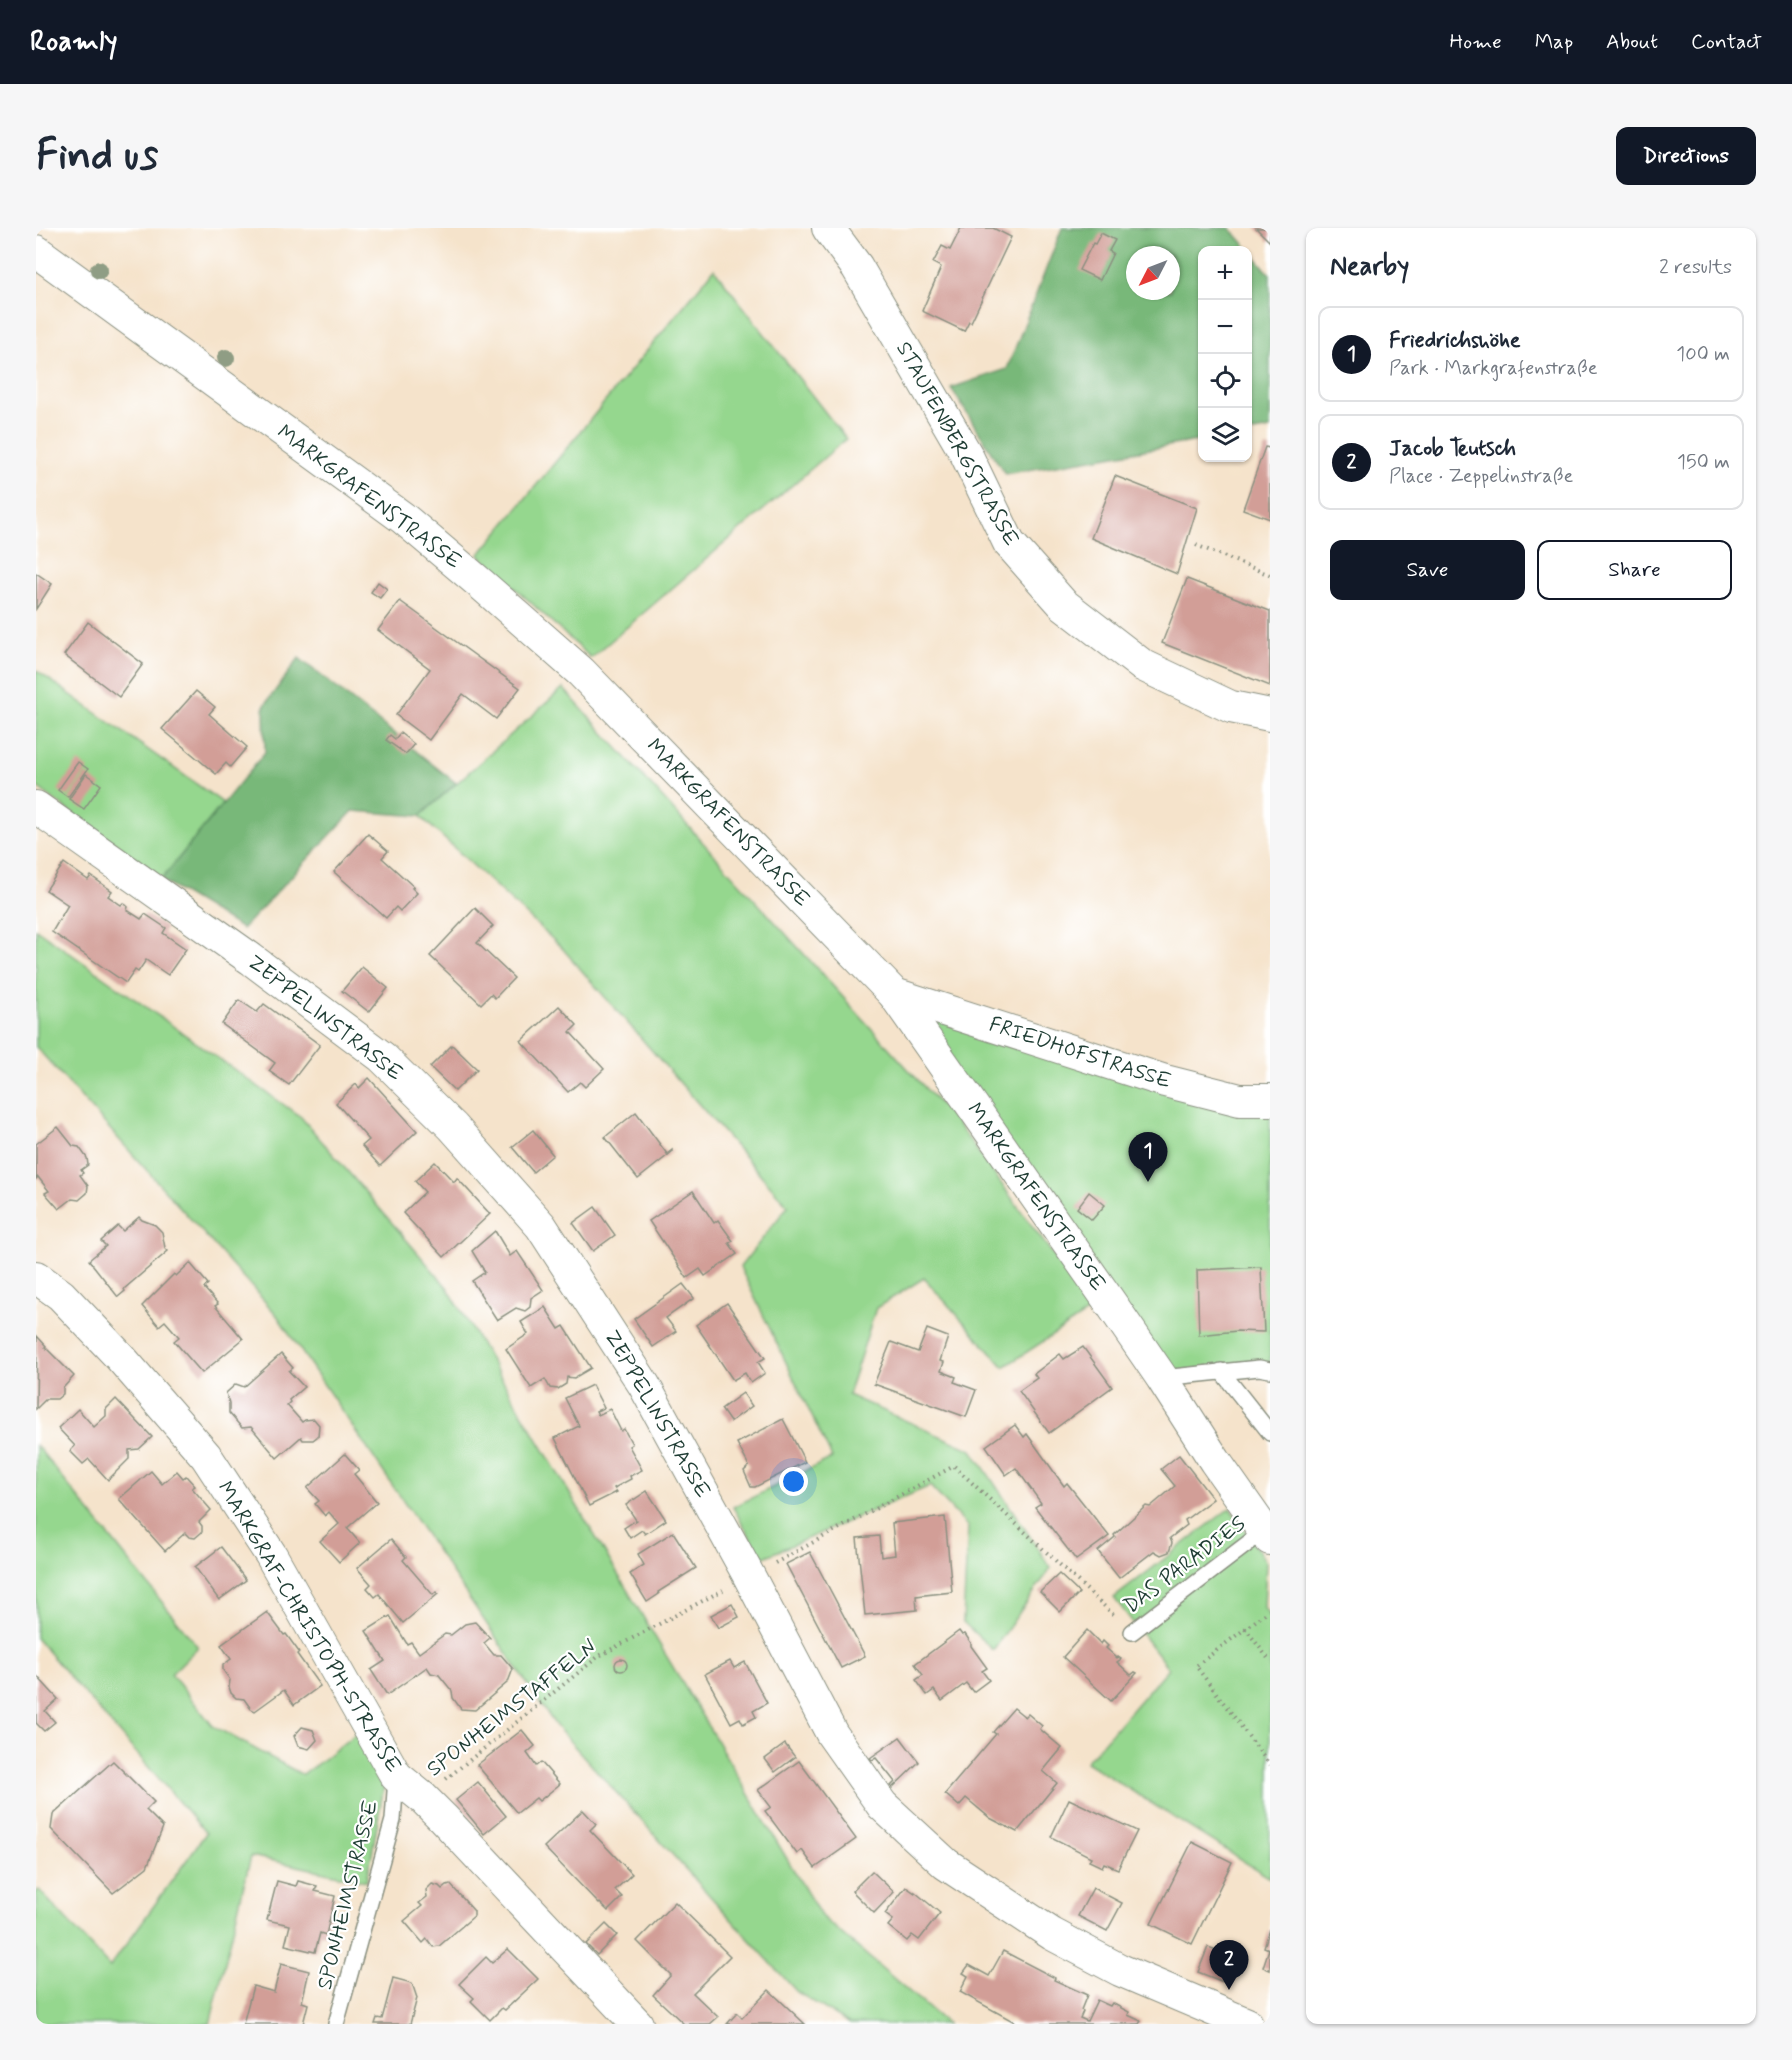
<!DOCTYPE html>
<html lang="en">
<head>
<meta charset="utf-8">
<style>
	body { margin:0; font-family:Mynerve,sans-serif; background:#f6f6f7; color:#1f2937 }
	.controls { position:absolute; right:18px; top:18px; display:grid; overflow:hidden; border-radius:12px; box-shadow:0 2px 4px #0004 }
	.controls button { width:54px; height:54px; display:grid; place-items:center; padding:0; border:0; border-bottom:2px solid #e0e1e3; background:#fff; color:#1f2937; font:30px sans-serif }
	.compass { position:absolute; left:1090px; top:18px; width:54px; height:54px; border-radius:50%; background:#fff; box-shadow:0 2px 4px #0004; rotate:228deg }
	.you { position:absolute; left:758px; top:1254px; width:21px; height:21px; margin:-15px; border:4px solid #fff; border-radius:50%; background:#1a73e8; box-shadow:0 0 0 9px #1a73e833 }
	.badge { display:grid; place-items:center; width:39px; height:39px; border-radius:50%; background:#111827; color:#fff; font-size:20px; font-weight:700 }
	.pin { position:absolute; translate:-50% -50px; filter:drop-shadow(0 2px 3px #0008) }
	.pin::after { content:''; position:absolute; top:32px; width:21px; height:18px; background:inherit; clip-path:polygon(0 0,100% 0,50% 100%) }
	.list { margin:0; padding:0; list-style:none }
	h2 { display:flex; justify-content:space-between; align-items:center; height:78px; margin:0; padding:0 24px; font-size:26px }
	h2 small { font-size:20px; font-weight:400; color:#747a83 }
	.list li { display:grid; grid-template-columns:39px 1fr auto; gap:18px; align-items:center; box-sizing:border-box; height:96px; margin:0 12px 12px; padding:0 12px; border:2px solid #e0e1e3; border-radius:12px }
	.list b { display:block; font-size:22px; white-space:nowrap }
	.list p { margin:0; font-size:20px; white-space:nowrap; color:#747a83 }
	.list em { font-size:20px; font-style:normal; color:#747a83 }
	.actions { display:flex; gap:12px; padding:18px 24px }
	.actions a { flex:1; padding:14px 0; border:2px solid #111827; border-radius:12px; text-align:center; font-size:21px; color:#111827 }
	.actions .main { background:#111827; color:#fff }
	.icon { flex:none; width:33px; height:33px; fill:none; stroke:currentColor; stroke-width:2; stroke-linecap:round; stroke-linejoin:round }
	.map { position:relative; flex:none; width:1234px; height:1796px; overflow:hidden; border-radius:12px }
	header { display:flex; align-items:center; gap:36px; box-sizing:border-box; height:84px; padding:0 30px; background:#111827; color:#fff }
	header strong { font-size:28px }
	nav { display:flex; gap:33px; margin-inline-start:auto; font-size:21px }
	.intro { display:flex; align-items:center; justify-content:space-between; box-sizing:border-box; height:144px; padding:0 36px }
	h1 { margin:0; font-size:42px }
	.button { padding:15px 27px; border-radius:12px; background:#111827; color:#fff; font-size:21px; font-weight:700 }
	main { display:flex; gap:36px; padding:0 36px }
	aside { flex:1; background:#fff; border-radius:12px; box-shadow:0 2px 4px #0004 }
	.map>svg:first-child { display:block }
	.green { fill:#95d78e; stroke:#5a8a61; stroke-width:1.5 }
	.forest { fill:#78b879; stroke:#4c7a56; stroke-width:1.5; fill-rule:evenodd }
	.building { fill:#d29e97 }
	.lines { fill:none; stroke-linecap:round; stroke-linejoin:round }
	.lane-casing { stroke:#8a9080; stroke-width:18 }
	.street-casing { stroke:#8a9080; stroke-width:34 }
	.path { stroke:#8a9080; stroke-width:4; stroke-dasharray:1.5 4.5; stroke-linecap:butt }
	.lane { stroke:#fff; stroke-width:15 }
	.street { stroke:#fff; stroke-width:32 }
	.tree { fill:#8f9d84 }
	.labels { text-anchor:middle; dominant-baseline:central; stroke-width:4.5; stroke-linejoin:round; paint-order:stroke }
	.street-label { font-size:21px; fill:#1f3d34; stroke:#fff }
</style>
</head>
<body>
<header>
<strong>Roamly</strong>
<nav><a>Home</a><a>Map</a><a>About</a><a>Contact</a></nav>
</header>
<div class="intro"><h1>Find us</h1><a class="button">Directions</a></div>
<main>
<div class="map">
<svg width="1234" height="1796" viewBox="0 0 1234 1796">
	<rect width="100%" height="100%" fill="#fff"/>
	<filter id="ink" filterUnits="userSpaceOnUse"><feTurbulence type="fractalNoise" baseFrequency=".0167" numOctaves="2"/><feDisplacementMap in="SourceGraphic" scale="12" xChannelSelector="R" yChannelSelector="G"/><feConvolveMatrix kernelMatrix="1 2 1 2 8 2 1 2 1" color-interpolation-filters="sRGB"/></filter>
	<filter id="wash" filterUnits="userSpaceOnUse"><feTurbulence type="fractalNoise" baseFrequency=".008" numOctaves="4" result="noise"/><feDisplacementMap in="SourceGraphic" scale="24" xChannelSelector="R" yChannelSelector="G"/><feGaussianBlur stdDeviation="1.35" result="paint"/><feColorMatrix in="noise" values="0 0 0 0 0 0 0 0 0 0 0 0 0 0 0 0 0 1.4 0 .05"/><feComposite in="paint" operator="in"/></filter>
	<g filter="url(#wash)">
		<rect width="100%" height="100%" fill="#f5e3cb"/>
		<g class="green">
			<polygon points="678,41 810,211 555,430 443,327"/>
			<polygon points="0,442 187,575 125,652 0,558"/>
			<polygon points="527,460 920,894 1057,1081 968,1139 888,1050 840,1080 812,1167 936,1222 1015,1340 957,1422 927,1394 932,1299 894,1258 726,1330 697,1279 796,1230 704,1039 752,978 526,720 384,588"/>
			<polygon points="0,701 265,889 411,1059 785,1688 911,1796 814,1796 761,1764 520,1498 240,1086 0,819"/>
			<polygon points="858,766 1234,872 1234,1142 1126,1150"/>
			<polygon points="0,1217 162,1419 135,1446 177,1498 267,1547 322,1504 348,1558 331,1653 215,1628 174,1796 0,1796 0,1664 3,1662 74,1739 170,1605 0,1410"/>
			<polygon points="1194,1280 1230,1334 1228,1380 1234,1389 1234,1650 1050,1534 1132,1440 1078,1370"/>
		</g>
		<g class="forest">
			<path d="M1026,0h168l40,46v155l-22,4v-183h-46v190l-197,34 -54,-86 56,-19zM1099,27h36v36h-36z"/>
			<polygon points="263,430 420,555 384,588 317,583 206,701 125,652 229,524 228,478"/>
		</g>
		<g id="blocks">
			<g class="building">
				<polygon points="925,0 957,0 975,9 935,94 933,93 928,103 886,83 905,39 897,35 906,18 914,22"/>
				<polygon points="1220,0 1234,0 1234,14"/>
				<polygon points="1065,5 1079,12 1073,23 1077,25 1064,52 1043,42 1057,15 1059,16"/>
				<polygon points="1229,219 1234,220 1234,291 1207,281"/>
				<polygon points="1079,248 1161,280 1141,346 1055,310"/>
				<polygon points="0,345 16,356 0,381"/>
				<polygon points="1151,351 1234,383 1234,458 1126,415"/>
				<polygon points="342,354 351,361 344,370 335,364"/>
				<polygon points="364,373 484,460 460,491 427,466 393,512 360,487 394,441 342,402"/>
				<polygon points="52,394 107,436 83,469 28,427"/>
				<polygon points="160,463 179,479 173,486 211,519 194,539 190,535 180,546 126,501"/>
				<polygon points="364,505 378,516 370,526 350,512 354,507 359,511"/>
				<polygon points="42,534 52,541 32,569 22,562"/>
				<polygon points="50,546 65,557 48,581 33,571"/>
				<polygon points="332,606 352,623 346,630 378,659 376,660 381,665 364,683 360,679 350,690 298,644"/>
				<polygon points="28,635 52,652 55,648 76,663 72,668 85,677 87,675 90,677 92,679 91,682 105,691 109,686 130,700 127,705 150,721 132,747 110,732 102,744 99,742 90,755 16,704 32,677 10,662"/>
				<polygon points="439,680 457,698 441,715 478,750 459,770 455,766 445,776 394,728"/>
				<polygon points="326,739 352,760 333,784 306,763"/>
				<polygon points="203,772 221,784 228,776 284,817 253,857 233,843 239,835 186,796"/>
				<polygon points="523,778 541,797 534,804 568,841 549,859 544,854 532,864 485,813"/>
				<polygon points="416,817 441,841 419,863 394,839"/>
				<polygon points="333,850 381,903 344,938 326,918 333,912 300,875 320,856 323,860"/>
				<polygon points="600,884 631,926 636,922 636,924 602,951 569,909"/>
				<polygon points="22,899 37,918 43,919 51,930 52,937 45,942 47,945 44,947 52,958 51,965 43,972 36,971 23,981 9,965 13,963 2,949 0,951 0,916"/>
				<polygon points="497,902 517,927 497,944 476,919"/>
				<polygon points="399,934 418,954 421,950 454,986 408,1029 367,985 389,964 379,953"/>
				<polygon points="657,963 678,995 682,992 697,1013 693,1015 701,1026 669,1048 664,1041 651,1050 613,993"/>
				<polygon points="1053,964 1069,977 1056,992 1041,980"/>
				<polygon points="559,979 579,1007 557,1023 537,995"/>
				<polygon points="103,989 106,992 119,997 126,1004 129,1020 132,1023 88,1061 89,1063 82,1069 53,1032 70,1018 65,1013 82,998 87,1003"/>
				<polygon points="459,1003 474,1028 481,1023 507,1062 495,1070 494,1079 489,1083 480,1080 461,1092 436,1053 449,1044 436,1023"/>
				<polygon points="154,1035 172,1056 168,1060 182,1076 179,1078 207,1111 166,1145 138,1113 143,1109 129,1093 123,1098 106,1078 138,1046 140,1048"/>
				<polygon points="1225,1039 1228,1104 1201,1103 1163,1107 1161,1042"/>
				<polygon points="647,1056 658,1070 630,1090 640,1103 617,1119 598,1091"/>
				<polygon points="691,1075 729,1130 722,1134 729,1145 715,1155 709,1145 697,1152 660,1097"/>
				<polygon points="509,1079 523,1101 528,1098 555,1140 538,1150 531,1149 530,1156 522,1161 514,1160 509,1151 495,1160 470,1121 492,1106 485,1094"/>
				<polygon points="891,1101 912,1109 904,1133 908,1134 905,1143 920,1149 918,1154 940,1162 930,1189 838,1156 855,1114 882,1124"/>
				<polygon points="1,1108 10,1118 9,1119 38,1148 27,1160 27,1166 21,1171 10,1171 0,1181"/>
				<polygon points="1047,1119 1076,1159 1013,1205 983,1163 1001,1150 998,1146 1024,1126 1028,1131"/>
				<polygon points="245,1126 257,1140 253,1143 268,1159 253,1172 254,1174 251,1177 266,1194 269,1192 278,1191 283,1197 282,1208 277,1212 267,1212 265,1209 241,1230 215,1199 206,1200 193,1185 193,1175 190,1165 200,1156 208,1159"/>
				<polygon points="556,1157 568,1180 560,1183 562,1187 574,1181 585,1203 588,1201 596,1216 593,1218 606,1242 594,1248 595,1251 578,1260 581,1264 553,1278 519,1210 543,1198 529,1170"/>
				<polygon points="707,1165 716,1178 694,1194 685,1181"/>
				<polygon points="80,1171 116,1209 103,1221 93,1222 93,1231 72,1252 53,1231 47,1236 34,1223 39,1218 22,1200 42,1181 58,1199 70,1188 70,1181"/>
				<polygon points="747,1191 769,1234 719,1259 715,1259 708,1243 713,1238 701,1215"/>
				<polygon points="979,1197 988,1209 991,1206 1028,1258 1031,1255 1073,1308 1040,1332 999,1279 1005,1275 980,1240 970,1247 950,1218"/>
				<polygon points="309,1226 323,1242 318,1246 341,1274 311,1300 324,1315 303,1334 284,1313 303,1296 293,1284 289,1288 279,1276 283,1273 271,1260"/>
				<polygon points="1143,1227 1177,1271 1149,1292 1151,1297 1134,1310 1136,1315 1133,1324 1125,1327 1118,1323 1083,1350 1062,1323 1079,1309 1078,1307 1110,1278 1114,1279 1139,1258 1125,1241"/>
				<polygon points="115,1243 126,1256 141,1243 147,1250 150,1248 159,1258 156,1260 175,1282 163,1294 166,1298 166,1304 159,1310 153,1309 149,1305 129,1323 83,1271"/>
				<polygon points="611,1263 630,1292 609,1306 606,1302 594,1310 588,1300 600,1292 590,1277"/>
				<polygon points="909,1289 916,1364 880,1368 881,1382 829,1387 821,1310 843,1308 845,1329 859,1327 856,1295"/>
				<polygon points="637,1304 660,1340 622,1364 623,1366 611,1374 594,1346 608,1337 602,1326"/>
				<polygon points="355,1311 370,1329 367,1332 397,1367 400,1364 402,1366 367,1395 343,1366 339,1369 331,1360 335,1356 321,1340"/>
				<polygon points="185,1319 210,1352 183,1372 159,1339"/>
				<polygon points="774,1324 829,1428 805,1440 750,1336"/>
				<polygon points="1023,1346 1043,1365 1024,1384 1004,1364"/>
				<polygon points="696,1376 703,1389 682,1400 675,1387"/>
				<polygon points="231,1384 248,1407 250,1406 263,1424 261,1426 284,1458 258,1477 248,1462 219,1483 215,1481 208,1471 200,1470 195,1465 193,1459 194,1452 187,1442 187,1437 195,1431 185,1417"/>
				<polygon points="354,1388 371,1416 375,1414 383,1425 409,1406 415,1407 429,1396 439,1394 454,1410 448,1415 458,1427 465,1427 477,1441 472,1454 439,1482 425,1481 417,1470 416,1463 403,1447 395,1445 391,1439 351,1467 335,1442 349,1433 330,1403"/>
				<polygon points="1051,1402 1065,1416 1067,1413 1072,1418 1070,1420 1081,1430 1082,1429 1085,1431 1081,1434 1095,1447 1099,1444 1101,1445 1075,1473 1027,1429"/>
				<polygon points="923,1403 926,1407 929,1406 935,1415 935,1418 951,1440 946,1443 953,1452 937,1464 930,1455 906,1473 898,1462 891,1467 880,1452 887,1447 879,1436"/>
				<circle cx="585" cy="1437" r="6"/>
				<polygon points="694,1433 698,1440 709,1434 731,1475 717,1483 720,1489 707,1496 704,1490 695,1495 669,1446"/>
				<polygon points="0,1447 22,1471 9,1483 19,1494 8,1503 0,1495"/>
				<polygon points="978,1480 989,1489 992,1486 1006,1498 1004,1501 1026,1520 1007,1543 1021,1555 981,1604 954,1590 930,1570 923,1578 909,1566 960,1506 957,1504"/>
				<polygon points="266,1499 277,1502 281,1512 273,1521 262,1518 258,1508"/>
				<polygon points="486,1502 499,1518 491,1525 500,1538 505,1534 524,1556 503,1573 500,1570 481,1585 441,1537"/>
				<polygon points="864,1509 883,1534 856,1560 855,1558 859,1554 840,1530 836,1532 834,1530"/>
				<polygon points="749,1516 759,1529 739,1544 729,1531"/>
				<polygon points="77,1533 118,1574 110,1582 127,1599 111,1639 77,1665 15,1601 17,1587"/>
				<polygon points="763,1533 820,1611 779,1640 766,1622 761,1626 729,1583 735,1579 722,1562"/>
				<polygon points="442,1554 470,1588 448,1606 420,1572"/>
				<polygon points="1033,1571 1101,1603 1082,1641 1068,1635 1066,1639 1053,1633 1055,1629 1015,1609"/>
				<polygon points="547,1582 560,1596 554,1602 596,1646 579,1662 586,1669 572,1683 564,1675 563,1676 508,1619"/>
				<polygon points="1156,1614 1196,1634 1156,1716 1115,1696"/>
				<polygon points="836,1643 858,1664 838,1685 816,1663"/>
				<polygon points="241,1653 260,1658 262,1653 281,1658 279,1663 299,1668 290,1707 284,1705 279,1724 249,1717 254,1697 231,1692"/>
				<polygon points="396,1656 403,1658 406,1661 411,1657 414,1656 438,1683 438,1688 403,1718 397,1719 391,1711 387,1715 368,1693 386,1678 383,1675 391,1669 390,1662"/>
				<polygon points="870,1659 879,1665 879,1664 904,1685 883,1712 876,1707 871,1713 852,1698 857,1692 849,1686"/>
				<polygon points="1057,1660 1086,1675 1071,1703 1042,1688"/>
				<polygon points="639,1674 694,1728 657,1765 682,1789 674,1796 648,1796 617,1767 635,1747 601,1713"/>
				<polygon points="570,1696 581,1707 561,1727 550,1716"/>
				<polygon points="1234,1701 1234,1742 1227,1739 1233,1721 1228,1719"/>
				<polygon points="1172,1719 1200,1729 1190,1755 1162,1744"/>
				<polygon points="472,1721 502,1751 469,1782 466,1780 454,1792 435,1773 438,1770 423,1756 450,1729 456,1735"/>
				<polygon points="967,1723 1019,1750 1018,1752 1051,1767 1045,1782 1047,1783 1044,1790 1051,1793 1061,1772 1074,1778 1076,1775 1093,1784 1092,1787 1105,1793 1103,1796 982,1796 924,1764 932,1748 927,1745 933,1737 953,1748"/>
				<polygon points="245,1736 273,1743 266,1774 272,1776 267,1796 207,1796 217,1758 238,1764"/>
				<polygon points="357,1750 376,1755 381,1770 374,1796 339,1796 341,1790 346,1791"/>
				<polygon points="733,1762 769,1796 691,1796 701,1785 706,1790"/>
			</g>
		</g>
	</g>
	<g filter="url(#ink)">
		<use href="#blocks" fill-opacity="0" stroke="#8a9080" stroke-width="1.5"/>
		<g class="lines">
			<g class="lane-casing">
				<g id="lane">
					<polyline points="1185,1143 1234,1205"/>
					<polyline points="1126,1150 1223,1140 1234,1142"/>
					<polyline points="1096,1404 1228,1303"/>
					<polyline points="300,1796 357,1592 360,1549"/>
				</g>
			</g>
			<g class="street-casing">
				<g id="street">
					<polyline points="792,0 821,39 930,226 973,315 1027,376 1106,437 1195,479 1234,487"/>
					<polyline points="0,23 367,290 445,356 545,444 858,766 1076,1077 1126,1150 1179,1233 1234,1311"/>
					<polyline points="0,579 215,731 346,829 417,899 505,998 608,1157 713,1348 796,1506 846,1577 910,1636 1016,1706 1084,1742 1211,1796"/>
					<polyline points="858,766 1129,853 1204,872 1234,872"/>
					<polyline points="0,1049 25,1067 84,1129 170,1228 235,1327 360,1548 387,1570 407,1590 601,1796"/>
				</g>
			</g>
			<g class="path">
				<polyline points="1160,317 1234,347"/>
				<polyline points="739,1335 918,1238 1080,1389"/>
				<polyline points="1234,1382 1160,1438 1234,1537"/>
				<polyline points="1209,1400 1234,1433"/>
				<polyline points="410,1551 563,1428 687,1362"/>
			</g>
			<use href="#lane" class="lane"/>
			<use href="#street" class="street"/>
		</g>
		<g class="tree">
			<circle cx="63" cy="42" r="9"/>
			<circle cx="190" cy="130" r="9"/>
		</g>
	</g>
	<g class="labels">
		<g class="street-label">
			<text transform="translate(921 216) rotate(61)">STAUFENBERGSTRASSE</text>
			<text transform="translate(333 269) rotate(37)">MARKGRAFENSTRASSE</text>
			<text transform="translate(692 595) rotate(46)">MARKGRAFENSTRASSE</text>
			<text transform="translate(289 790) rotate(38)">ZEPPELINSTRASSE</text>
			<text transform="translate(1044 825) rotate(18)">FRIEDHOFSTRASSE</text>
			<text transform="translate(1000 969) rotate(55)">MARKGRAFENSTRASSE</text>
			<text transform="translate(621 1186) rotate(60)">ZEPPELINSTRASSE</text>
			<text transform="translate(1149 1337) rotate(-37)">DAS PARADIES</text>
			<text transform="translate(273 1399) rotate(59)">MARKGRAF-CHRISTOPH-STRASSE</text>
			<text transform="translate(476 1480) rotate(-38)">SPONHEIMSTAFFELN</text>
			<text transform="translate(312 1667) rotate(-76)">SPONHEIMSTRASSE</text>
		</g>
	</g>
</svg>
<div class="controls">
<button>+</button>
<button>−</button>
<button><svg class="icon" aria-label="locate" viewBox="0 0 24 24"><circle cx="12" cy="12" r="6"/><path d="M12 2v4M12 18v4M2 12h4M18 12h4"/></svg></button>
<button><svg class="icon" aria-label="layers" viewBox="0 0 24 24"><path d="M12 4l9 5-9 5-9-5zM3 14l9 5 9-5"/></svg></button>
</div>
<svg class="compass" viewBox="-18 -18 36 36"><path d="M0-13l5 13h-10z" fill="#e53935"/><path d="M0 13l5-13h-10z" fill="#747a83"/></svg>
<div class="you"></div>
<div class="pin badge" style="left:1112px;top:954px">1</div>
<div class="pin badge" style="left:1193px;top:1762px">2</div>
</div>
<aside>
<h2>Nearby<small>2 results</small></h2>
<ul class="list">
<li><span class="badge">1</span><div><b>Friedrichshöhe</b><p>Park · Markgrafenstraße</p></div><em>100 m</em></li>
<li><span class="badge">2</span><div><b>Jacob Teutsch</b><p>Place · Zeppelinstraße</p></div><em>150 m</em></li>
</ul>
<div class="actions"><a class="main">Save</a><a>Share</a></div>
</aside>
</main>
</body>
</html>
